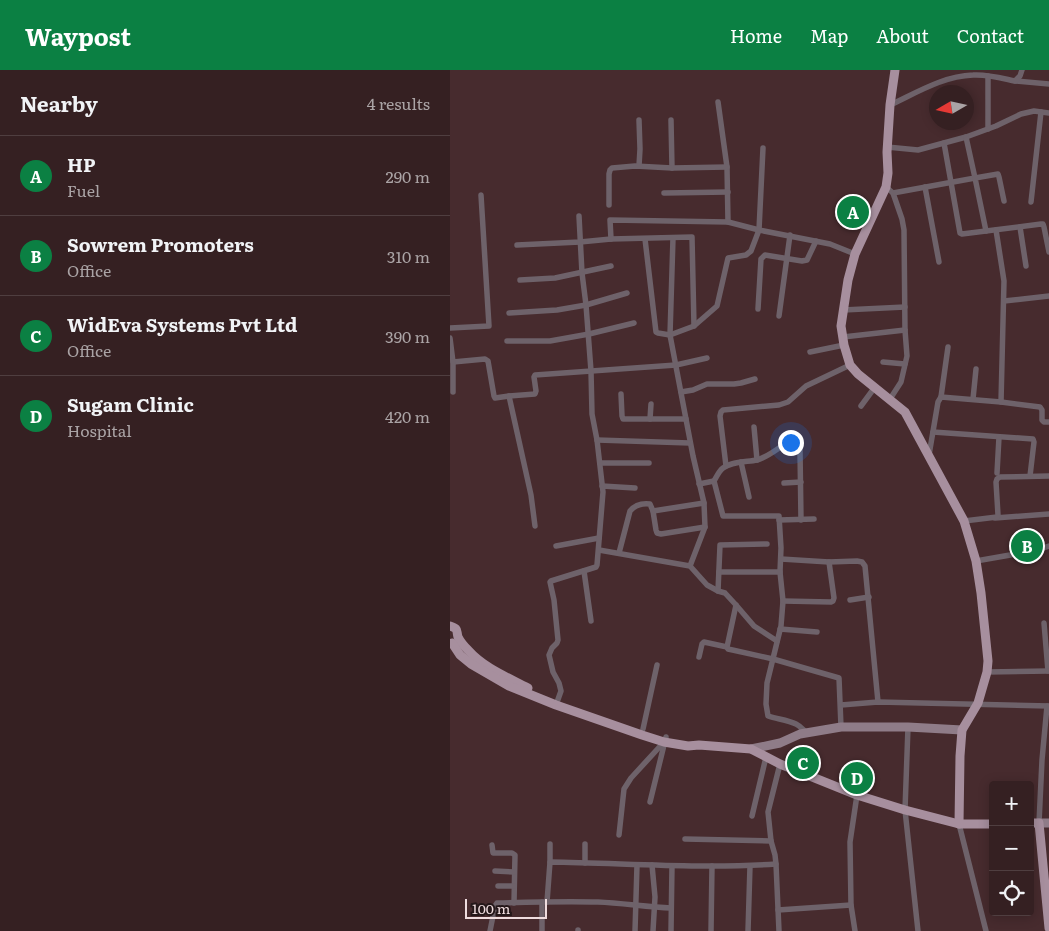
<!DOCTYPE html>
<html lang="en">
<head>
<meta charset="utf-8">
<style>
	body { margin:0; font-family:Literata,serif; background:#402d2f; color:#f1f3f6 }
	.controls { position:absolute; right:15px; bottom:15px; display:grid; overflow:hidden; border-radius:5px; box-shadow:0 2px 12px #0003 }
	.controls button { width:45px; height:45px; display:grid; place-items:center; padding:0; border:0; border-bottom:1px solid #4f3e40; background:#352022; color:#f1f3f6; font:25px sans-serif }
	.compass { position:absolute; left:479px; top:15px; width:45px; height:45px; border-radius:50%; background:#352022; box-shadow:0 2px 12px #0003; rotate:261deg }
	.scale { position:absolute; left:15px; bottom:12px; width:82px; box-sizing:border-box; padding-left:5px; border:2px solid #efdcde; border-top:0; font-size:14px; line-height:18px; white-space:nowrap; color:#efdcde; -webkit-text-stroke:4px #241719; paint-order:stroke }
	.you { position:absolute; left:340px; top:372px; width:18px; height:18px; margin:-12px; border:4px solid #fff; border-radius:50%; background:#1a73e8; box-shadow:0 0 0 8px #1a73e833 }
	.badge { display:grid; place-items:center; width:32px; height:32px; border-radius:50%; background:#0b8043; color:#fff; font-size:16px; font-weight:700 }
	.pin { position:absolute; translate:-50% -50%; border:2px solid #fff; box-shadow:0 1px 5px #0006 }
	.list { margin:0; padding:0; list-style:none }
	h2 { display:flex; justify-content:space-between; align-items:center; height:65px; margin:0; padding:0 20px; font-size:21px }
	h2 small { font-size:16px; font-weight:400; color:#aaa3a5 }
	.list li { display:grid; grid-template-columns:32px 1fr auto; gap:15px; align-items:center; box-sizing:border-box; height:80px; padding:0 20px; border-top:1px solid #4f3e40 }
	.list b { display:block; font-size:19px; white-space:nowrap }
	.list p { margin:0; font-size:16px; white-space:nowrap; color:#aaa3a5 }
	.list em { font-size:16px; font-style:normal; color:#aaa3a5 }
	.icon { flex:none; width:28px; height:28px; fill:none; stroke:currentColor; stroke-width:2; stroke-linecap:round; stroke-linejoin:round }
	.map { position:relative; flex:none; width:599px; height:861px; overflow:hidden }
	header { display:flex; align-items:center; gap:30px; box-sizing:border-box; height:70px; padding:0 25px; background:#0b8043; color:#fff }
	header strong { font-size:24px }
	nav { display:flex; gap:28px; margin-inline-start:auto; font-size:18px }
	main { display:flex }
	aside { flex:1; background:#352022 }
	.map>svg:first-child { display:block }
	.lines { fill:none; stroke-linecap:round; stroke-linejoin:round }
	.street { stroke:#6e626a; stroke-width:5.5 }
	.secondary { stroke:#8f7c88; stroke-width:9 }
	.primary { stroke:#a78f9e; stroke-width:9 }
</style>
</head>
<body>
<header>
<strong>Waypost</strong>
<nav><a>Home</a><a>Map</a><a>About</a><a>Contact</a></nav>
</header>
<main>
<aside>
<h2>Nearby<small>4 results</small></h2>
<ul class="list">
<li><span class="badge">A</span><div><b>HP</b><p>Fuel</p></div><em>290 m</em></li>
<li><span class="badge">B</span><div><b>Sowrem Promoters</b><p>Office</p></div><em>310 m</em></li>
<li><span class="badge">C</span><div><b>WidEva Systems Pvt Ltd</b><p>Office</p></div><em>390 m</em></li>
<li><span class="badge">D</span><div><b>Sugam Clinic</b><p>Hospital</p></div><em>420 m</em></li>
</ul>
</aside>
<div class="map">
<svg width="599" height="861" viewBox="0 0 599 861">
	<rect width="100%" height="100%" fill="#472b2e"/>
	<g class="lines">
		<g class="street">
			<polyline points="565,11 599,14"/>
			<polyline points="268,32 277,97 278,152"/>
			<path d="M440,35c26,-12 53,-29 83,-30 14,-1 28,3 42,6l5,-5 2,-6"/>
			<polyline points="189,50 190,79 189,96"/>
			<polyline points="221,50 222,98"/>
			<polyline points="538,59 538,6"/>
			<polyline points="494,73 510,163 512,164 591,154 593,154 594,157 599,182"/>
			<polyline points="437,77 468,80 516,67 546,56 571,44 584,41 599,43"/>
			<polyline points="436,117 443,123 452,149 454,160 455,260 457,286 451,312 440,329"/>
			<polyline points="475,117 489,192"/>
			<polyline points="214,123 278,122"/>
			<polyline points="443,123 525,108 516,67"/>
			<polyline points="581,132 591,42"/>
			<polyline points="159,135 159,104 160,100 162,98 185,96 222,98 277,97"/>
			<polyline points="570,157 576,196"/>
			<polyline points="546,160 554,211 551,332"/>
			<polyline points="536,161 525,108 548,104 549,107 554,131"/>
			<polyline points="223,168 220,265 243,386 254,433 255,457 240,496"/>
			<polyline points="161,169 160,150 278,152 309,160 380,174 405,184"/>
			<polyline points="195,169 206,262 208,263 220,265 244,256 267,236 278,188 296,185 301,181 309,160 313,78"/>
			<polyline points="67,175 130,172 161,169 242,167 244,256"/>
			<polyline points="70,210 105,208 161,196"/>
			<polyline points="554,231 599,226"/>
			<polyline points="308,239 311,189 315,185 352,191 357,190 366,171"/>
			<polyline points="393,240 455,237"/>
			<polyline points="59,243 107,240 136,235 177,223"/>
			<polyline points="329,246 340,165"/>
			<polyline points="0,258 39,256 31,125"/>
			<polyline points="393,267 455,260"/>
			<polyline points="0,268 3,292 35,289 38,291 44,326 45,328 59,326 85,324 86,321 84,307 85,305 226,295 257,288"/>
			<polyline points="57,271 100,271 139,264 184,253"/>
			<polyline points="360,282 394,275"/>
			<polyline points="3,292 3,322"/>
			<polyline points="433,292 455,294"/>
			<polyline points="231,322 243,320 257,314 284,314 291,313 305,309"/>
			<polyline points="171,324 172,346 173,349 236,349"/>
			<polyline points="59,326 81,425 85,456"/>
			<polyline points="491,327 498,277"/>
			<polyline points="523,329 526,299"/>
			<polyline points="411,336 425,317"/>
			<polyline points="200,349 201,334"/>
			<polyline points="304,357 307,390"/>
			<polyline points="483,362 583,369 584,372 580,406"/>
			<polyline points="147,370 240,373"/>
			<polyline points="350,380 351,450"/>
			<polyline points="479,385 488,332 491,327 551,332 590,337 592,340 592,350 594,352 599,352"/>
			<polyline points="291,392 299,427"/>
			<polyline points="150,393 199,393"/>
			<polyline points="276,396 270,346 271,342 273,340 329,335 338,332 356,316 400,295"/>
			<polyline points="547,403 549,367"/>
			<path d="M264,411l9,35h56l2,32 -1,24 3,29 -2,25 -14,57 -1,21 2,12c9,3 20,4 28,8 4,2 7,6 10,8"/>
			<polyline points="334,413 351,412"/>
			<path d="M249,414l15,-3c3,-5 5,-10 9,-13 9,-7 24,-6 34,-8 11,-3 21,-12 31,-18"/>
			<polyline points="152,416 185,418"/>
			<polyline points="203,441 254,433"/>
			<polyline points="545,448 599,444"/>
			<polyline points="329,450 364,449"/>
			<polyline points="514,451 547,447 548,445 546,412 547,409 550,407 599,406"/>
			<polyline points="106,476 149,468"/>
			<polyline points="149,480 240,496 257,515 268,521 275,523 286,535 304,556 327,571"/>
			<path d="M169,483l11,-42c5,-6 12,-8 20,-7l3,7 3,19 1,3 4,1 44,-7"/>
			<polyline points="331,489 379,492 407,491 412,492 415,496 428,632"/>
			<polyline points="526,491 583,481 599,476"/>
			<polyline points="134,501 141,551"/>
			<polyline points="269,502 330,502"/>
			<polyline points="268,521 270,475 317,474"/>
			<polyline points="400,530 419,527"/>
			<polyline points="333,531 381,532 383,531 384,528 379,492"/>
			<polyline points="286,535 277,577 278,579 323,589 389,608 391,657"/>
			<polyline points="594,553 598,601"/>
			<polyline points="330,559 367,562"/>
			<polyline points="249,587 252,574 254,572 277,577"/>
			<polyline points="537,602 599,601"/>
			<polyline points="106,635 111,621 109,613 103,602 99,585 102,578 107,573 108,570 104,530 100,512 101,511 146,497 147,495 153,422 147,370 142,344 141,301 136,235 132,203 129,146"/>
			<polyline points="391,635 428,632 599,636"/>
			<polyline points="458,657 455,740 468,861"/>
			<polyline points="193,659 207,595"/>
			<polyline points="200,732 216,667"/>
			<polyline points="302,746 316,687"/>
			<polyline points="589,753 592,690 597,636"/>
			<polyline points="509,754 536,861"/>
			<polyline points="169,765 174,719 181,708 214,672"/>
			<polyline points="235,769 321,771"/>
			<polyline points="42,775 43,783 62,783 65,785 64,833"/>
			<polyline points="100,792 100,774"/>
			<polyline points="135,793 135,774"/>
			<polyline points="202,795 205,827 203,861"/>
			<polyline points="45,801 64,802"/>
			<polyline points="48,816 64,816"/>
			<polyline points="92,832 92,861"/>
			<path d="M97,832l3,-40c75,1 151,7 226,2"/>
			<polyline points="328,840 401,835"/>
			<polyline points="128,860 128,861"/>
			<path d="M40,861l5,-25 2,-3c33,-1 67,-2 101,-1 24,1 49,5 73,6"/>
			<polyline points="185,861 187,795"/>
			<polyline points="221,861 222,796"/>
			<polyline points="261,861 262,796"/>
			<polyline points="298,861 300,796"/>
			<polyline points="329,861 326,794 325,785 321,771 318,742 330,694"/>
			<polyline points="405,861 401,835 400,772 407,725"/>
		</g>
		<g class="secondary">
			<polyline points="301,679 330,673 350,664 391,657 458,657 512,660"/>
			<polyline points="589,753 599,753"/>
		</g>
		<g class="primary">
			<polyline points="445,0 440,35 437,82 438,103 436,117 405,184 398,210 391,256 394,275 400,295 408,304 455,342 514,451 526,491 531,523 538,591 537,602 528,633 512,660 510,686 509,754"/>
			<path d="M0,556c9,3 6,4 8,11 2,4 7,10 10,13 16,18 39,27 60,38"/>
			<polyline points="2,573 10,585 21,594 59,616 106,635 192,665 214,672 238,676 249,675 301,679 330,694 407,725 455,740 509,754 543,754"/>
			<polyline points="580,753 589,753 599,858"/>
		</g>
	</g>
</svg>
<div class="controls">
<button>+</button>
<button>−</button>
<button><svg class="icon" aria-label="locate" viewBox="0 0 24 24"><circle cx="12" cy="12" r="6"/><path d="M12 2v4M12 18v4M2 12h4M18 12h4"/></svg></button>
</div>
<svg class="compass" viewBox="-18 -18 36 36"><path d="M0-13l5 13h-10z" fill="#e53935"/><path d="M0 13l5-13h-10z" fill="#aaa3a5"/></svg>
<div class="scale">100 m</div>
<div class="you"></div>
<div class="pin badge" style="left:403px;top:142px">A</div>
<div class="pin badge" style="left:577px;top:476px">B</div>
<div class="pin badge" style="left:353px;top:693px">C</div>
<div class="pin badge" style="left:407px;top:708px">D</div>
</div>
</main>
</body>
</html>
